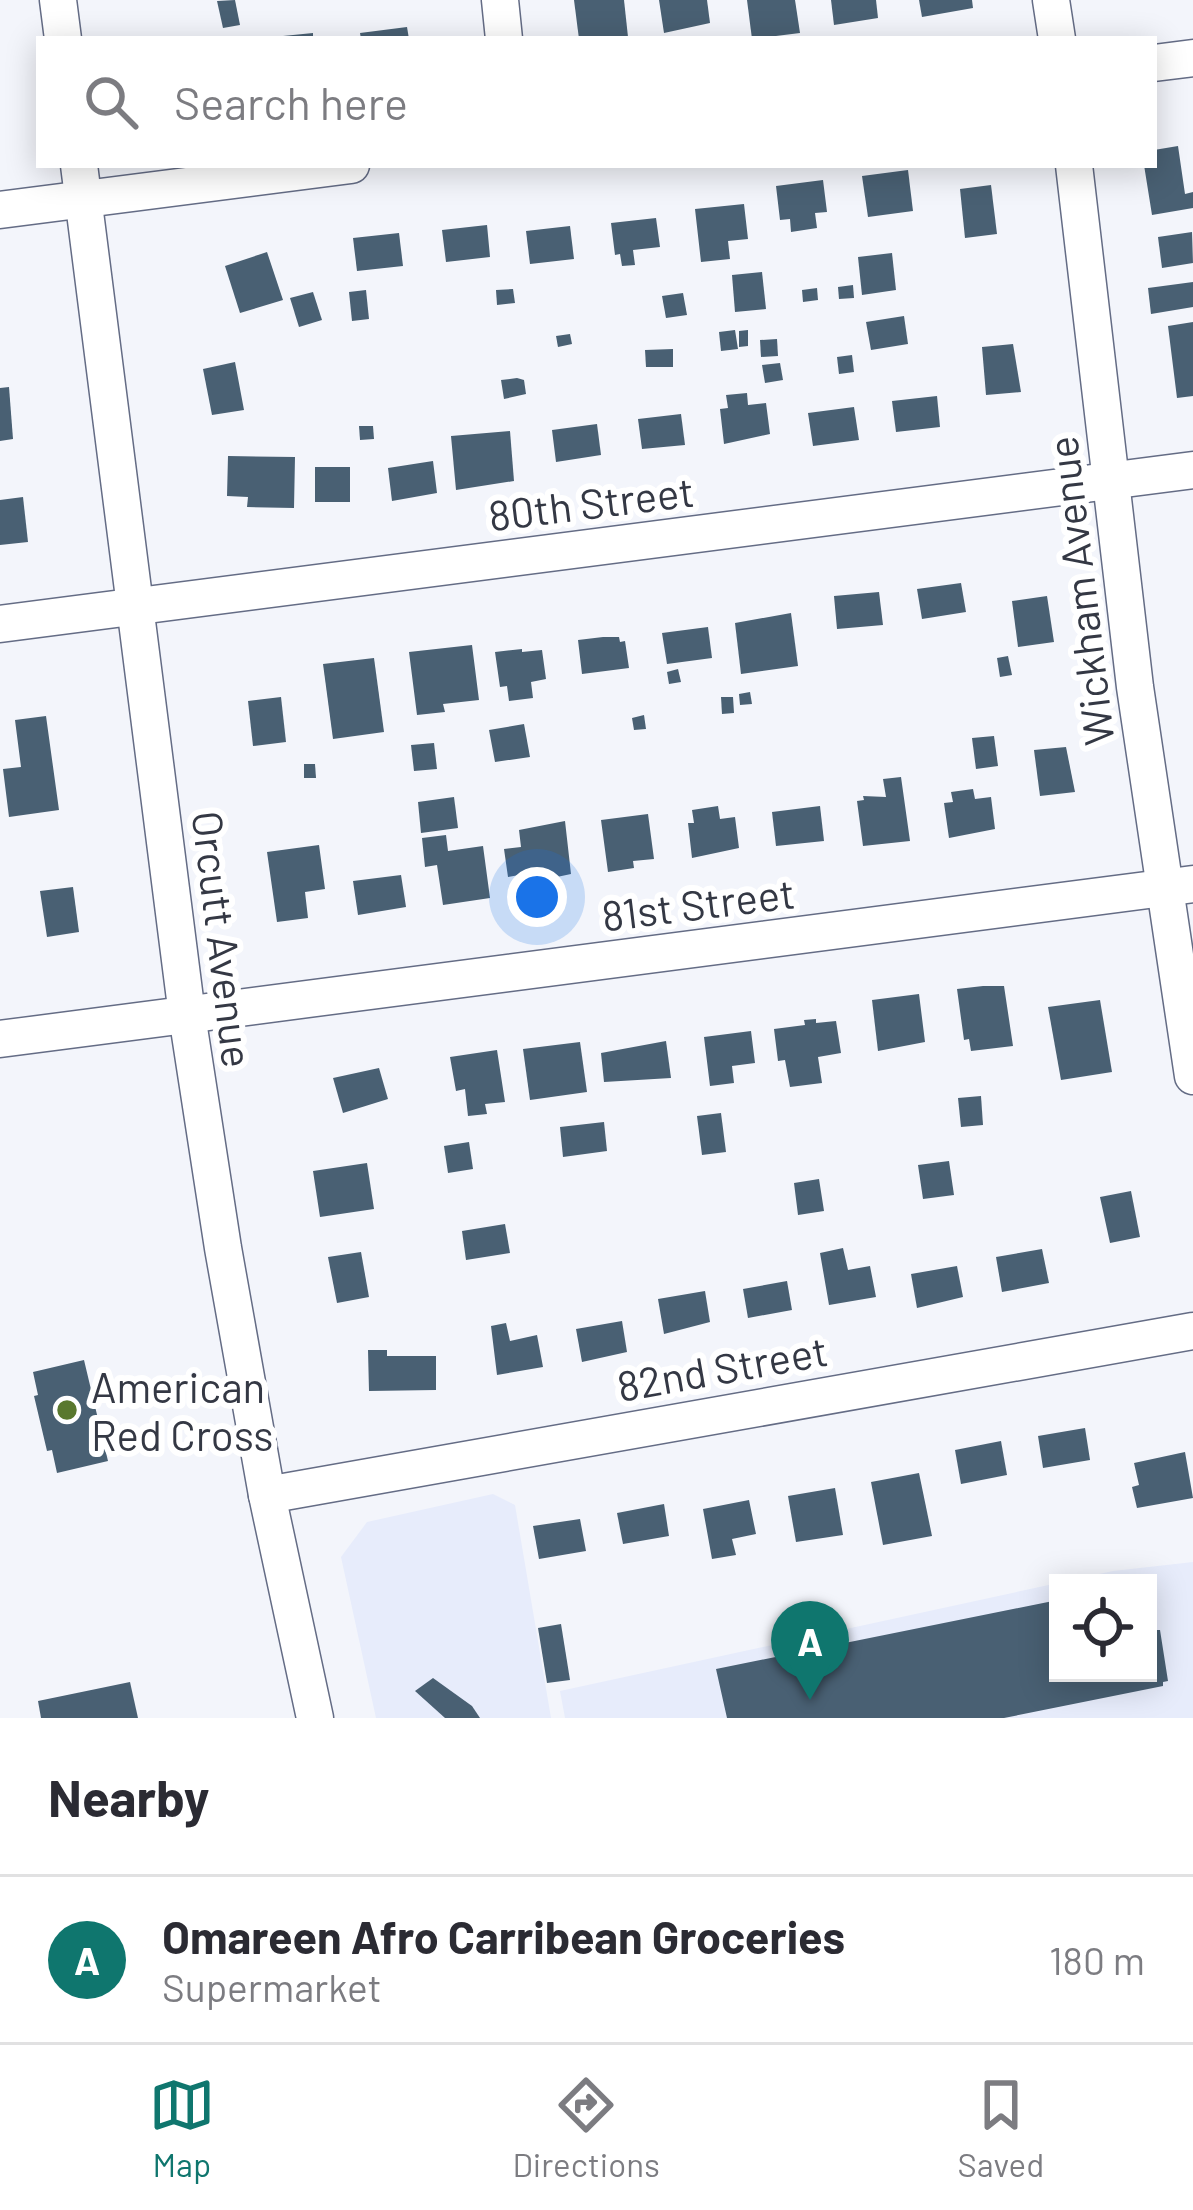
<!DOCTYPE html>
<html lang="en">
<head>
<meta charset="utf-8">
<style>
	body { margin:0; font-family:Barlow,sans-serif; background:#f2f2f3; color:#2b2b33 }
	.controls { position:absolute; right:36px; bottom:36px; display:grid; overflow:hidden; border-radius:0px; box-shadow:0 6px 30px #0003 }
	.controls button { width:108px; height:108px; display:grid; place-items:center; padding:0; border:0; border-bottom:3px solid #e1e1e2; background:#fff; color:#2b2b33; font:60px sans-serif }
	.you { position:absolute; left:537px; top:897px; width:42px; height:42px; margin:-30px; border:9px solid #fff; border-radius:50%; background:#1a73e8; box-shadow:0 0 0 18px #1a73e833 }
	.badge { display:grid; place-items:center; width:78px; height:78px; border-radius:50%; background:#0f766e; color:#fff; font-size:39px; font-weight:700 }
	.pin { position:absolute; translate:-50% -99px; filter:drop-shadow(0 3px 6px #0008) }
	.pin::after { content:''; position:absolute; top:63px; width:42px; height:36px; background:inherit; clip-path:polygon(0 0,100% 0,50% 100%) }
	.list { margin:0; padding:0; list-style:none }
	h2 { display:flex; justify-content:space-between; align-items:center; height:156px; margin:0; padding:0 48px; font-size:51px }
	h2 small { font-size:39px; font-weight:400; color:#7c7c81 }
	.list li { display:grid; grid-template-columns:78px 1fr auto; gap:36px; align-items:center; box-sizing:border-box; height:168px; padding:0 48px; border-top:3px solid #e1e1e2 }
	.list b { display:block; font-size:45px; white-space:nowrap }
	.list p { margin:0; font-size:39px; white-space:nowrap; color:#7c7c81 }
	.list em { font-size:39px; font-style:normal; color:#7c7c81 }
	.icon { flex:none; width:66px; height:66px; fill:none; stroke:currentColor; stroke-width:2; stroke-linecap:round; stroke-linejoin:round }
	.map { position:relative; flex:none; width:1193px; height:1718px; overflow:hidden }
	.search { position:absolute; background:#fff; box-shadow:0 6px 30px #0003; left:36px; right:36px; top:36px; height:132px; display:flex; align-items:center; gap:30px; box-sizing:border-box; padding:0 42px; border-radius:0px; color:#7c7c81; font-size:45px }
	.sheet { height:324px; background:#fff }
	nav { display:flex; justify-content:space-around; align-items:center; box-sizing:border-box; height:168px; border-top:3px solid #e1e1e2; background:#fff; font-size:33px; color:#7c7c81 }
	nav a { display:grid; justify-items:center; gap:6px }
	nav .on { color:#0f766e }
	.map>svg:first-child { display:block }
	.built { fill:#e7ecfb }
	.building { fill:#496073 }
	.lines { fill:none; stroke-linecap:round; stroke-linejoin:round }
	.minor-casing { stroke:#646c85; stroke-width:39 }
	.minor { stroke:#fff; stroke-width:36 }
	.poi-dot { fill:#59782e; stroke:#fff; stroke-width:4.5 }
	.labels { text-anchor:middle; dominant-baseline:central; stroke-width:12; stroke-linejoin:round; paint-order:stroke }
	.street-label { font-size:42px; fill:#343844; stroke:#fff }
	.poi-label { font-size:42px; fill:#343844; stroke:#fff; text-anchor:start }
</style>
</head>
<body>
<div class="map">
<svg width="1193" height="1718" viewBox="0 0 1193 1718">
	<rect width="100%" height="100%" fill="#f3f5fb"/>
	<g class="built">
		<polygon points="493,1494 515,1505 551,1718 376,1718 341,1557 367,1522"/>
		<polygon points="1193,1562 1193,1718 565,1718 560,1691 1058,1583 1058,1673 1148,1673 1148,1583 1058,1583 1113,1571"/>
	</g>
	<g class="building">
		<polygon points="235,0 240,25 223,28 217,1"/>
		<polygon points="574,0 624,0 628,37 579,39"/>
		<polygon points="659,0 707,0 710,23 664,33"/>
		<polygon points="747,0 795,0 800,33 752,39"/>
		<polygon points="831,0 876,0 878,18 834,25"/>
		<polygon points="919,0 972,0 973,8 922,17"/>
		<polygon points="407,27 409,39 361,39 360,33"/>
		<polygon points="313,33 313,39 283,39 283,36"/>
		<polygon points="1178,146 1185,194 1193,192 1193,208 1152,215 1144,165 1154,165 1154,150"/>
		<polygon points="908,170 913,211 868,217 862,176"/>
		<polygon points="823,180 827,212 815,213 817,228 791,232 790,219 780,220 776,186"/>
		<polygon points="991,185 997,234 965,238 960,189"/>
		<polygon points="744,204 748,239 728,241 730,259 701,262 695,209"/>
		<polygon points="656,218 660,247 633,250 635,265 622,266 620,254 615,255 611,223"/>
		<polygon points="487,225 490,257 446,262 442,230"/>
		<polygon points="570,226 574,259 530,264 526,231"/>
		<polygon points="1192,232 1193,263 1162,268 1158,237"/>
		<polygon points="399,233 403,266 357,271 353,238"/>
		<polygon points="267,252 283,300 240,313 225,266"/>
		<polygon points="892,253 896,290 862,295 858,257"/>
		<polygon points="762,272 766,309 735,312 732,275"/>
		<polygon points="1193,282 1193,307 1151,314 1148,288"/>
		<polygon points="853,285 854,298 839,299 838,287"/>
		<polygon points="817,288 818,300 803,302 802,290"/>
		<polygon points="513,289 515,303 497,305 496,290"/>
		<polygon points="366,290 369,319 352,321 349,292"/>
		<polygon points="313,292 322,320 299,327 290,298"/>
		<polygon points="683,293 687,315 666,318 662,296"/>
		<polygon points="904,316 908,344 871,350 866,322"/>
		<polygon points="1193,322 1193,396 1177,398 1168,326"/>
		<polygon points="735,330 738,349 721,351 719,332"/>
		<polygon points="748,330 748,346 739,347 739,331"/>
		<polygon points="570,334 572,344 558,347 556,336"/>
		<polygon points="777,339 778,356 761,357 760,340"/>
		<polygon points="1013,344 1021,392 986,395 982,347"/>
		<polygon points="673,349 673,367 646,367 645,350"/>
		<polygon points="852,355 854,372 839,374 837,357"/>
		<polygon points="235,362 244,410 212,415 203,369"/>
		<polygon points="780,363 783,380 765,383 762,365"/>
		<polygon points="517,378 524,380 526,394 504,399 501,380"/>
		<polygon points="9,387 13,439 0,441 0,388"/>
		<polygon points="747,393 748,405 766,403 770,434 724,444 720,409 728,408 726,395"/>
		<polygon points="937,396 940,427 896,432 892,401"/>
		<polygon points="854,407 859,440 813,446 808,413"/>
		<polygon points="681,414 685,445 642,449 638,419"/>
		<polygon points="597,424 601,455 556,462 552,430"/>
		<polygon points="359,426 373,426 374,439 360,440"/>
		<polygon points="510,431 514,481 456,490 451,436"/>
		<polygon points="228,456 295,457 294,508 247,507 248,497 227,496"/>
		<polygon points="433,461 437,493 392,501 388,468"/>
		<rect x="315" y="467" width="35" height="35"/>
		<polygon points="23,497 28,542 0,545 0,500"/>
		<polygon points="961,583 966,612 922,619 917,589"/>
		<polygon points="879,592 883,625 837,629 834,596"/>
		<polygon points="1047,596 1054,642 1018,647 1012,601"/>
		<polygon points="791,613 798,666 741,674 735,623"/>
		<polygon points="708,627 712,658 667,664 662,633"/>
		<polygon points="603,637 619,637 620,642 625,641 629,668 582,674 578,640"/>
		<polygon points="472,645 479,700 443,704 445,712 417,715 409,652"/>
		<polygon points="522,649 522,652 542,650 546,679 531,682 533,698 509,701 507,686 500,687 495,652"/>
		<polygon points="1008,656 1012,675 1000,677 997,658"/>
		<polygon points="374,658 384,732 333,739 323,664"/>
		<polygon points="678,669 681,682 669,684 667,672"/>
		<polygon points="750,692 752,704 740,705 739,694"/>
		<polygon points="281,697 286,742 253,746 248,701"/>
		<polygon points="721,697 733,697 734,713 722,714"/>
		<polygon points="644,715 646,729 634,730 632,718"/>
		<polygon points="46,716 59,810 9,817 3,769 21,767 15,720"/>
		<polygon points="524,724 530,757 495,762 489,730"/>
		<polygon points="994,736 998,766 976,769 972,738"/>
		<polygon points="434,743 437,769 414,771 411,745"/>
		<polygon points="1066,747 1075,792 1040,796 1034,750"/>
		<polygon points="304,764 315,764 316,778 304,778"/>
		<polygon points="901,777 910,841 863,846 857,801 864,800 863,796 886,797 883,779"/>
		<polygon points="973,789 975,799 991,797 995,829 949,838 944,803 953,802 951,792"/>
		<polygon points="454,797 458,828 421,833 418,802"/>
		<polygon points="718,806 720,819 735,817 739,848 692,858 688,823 694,823 692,810"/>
		<polygon points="820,806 824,841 776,846 772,812"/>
		<polygon points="648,814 654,859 633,861 634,868 608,872 601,820"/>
		<polygon points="565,821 571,874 538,881 537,878 526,879 525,874 508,877 504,849 521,847 519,830"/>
		<polygon points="446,835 448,851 483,846 490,898 443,905 437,865 425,867 422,838"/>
		<polygon points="319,845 325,889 305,892 308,918 277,922 267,852"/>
		<polygon points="401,875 406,907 358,915 353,881"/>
		<polygon points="73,887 79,932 47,937 40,891"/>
		<polygon points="983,986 1004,986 1013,1046 971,1051 969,1039 964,1040 957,989"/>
		<polygon points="919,994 925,1042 878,1051 872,1000"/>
		<polygon points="1100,1000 1112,1072 1061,1080 1048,1007"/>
		<polygon points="816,1019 816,1023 836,1021 841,1053 818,1057 822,1083 790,1087 785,1060 778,1061 774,1029 805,1025 804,1020"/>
		<polygon points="751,1031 755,1063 732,1066 734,1083 710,1086 704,1037"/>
		<polygon points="666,1041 671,1078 604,1082 601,1053"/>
		<polygon points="580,1042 587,1092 530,1100 523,1049"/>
		<polygon points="497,1050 505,1102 485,1104 487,1114 468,1116 465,1089 456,1091 450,1057"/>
		<polygon points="379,1068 388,1099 343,1113 333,1078"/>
		<polygon points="981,1096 983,1125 961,1127 958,1098"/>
		<polygon points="721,1113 726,1152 702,1155 697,1116"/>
		<polygon points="604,1122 607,1151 563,1157 560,1127"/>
		<polygon points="469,1142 473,1169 448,1173 444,1146"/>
		<polygon points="949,1161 954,1195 923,1199 918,1165"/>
		<polygon points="367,1163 374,1209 320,1217 313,1171"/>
		<polygon points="819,1179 824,1211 798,1215 794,1183"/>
		<polygon points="1131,1191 1140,1237 1110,1243 1100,1197"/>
		<polygon points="505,1224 510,1253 466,1260 462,1231"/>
		<polygon points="843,1248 848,1270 870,1266 876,1297 829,1305 820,1253"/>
		<polygon points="1042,1249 1049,1283 1002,1292 996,1257"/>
		<polygon points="361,1252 369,1297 337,1303 328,1257"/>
		<polygon points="957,1266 963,1297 917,1308 911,1274"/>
		<polygon points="787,1281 792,1310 748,1318 743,1289"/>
		<polygon points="705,1291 710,1322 664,1334 658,1299"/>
		<polygon points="622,1321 627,1352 582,1362 576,1329"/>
		<polygon points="506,1323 510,1341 537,1335 543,1367 497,1375 491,1326"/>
		<polygon points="368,1350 387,1350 387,1356 436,1356 436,1390 369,1391"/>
		<polygon points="84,1360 108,1461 57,1473 52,1450 47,1451 34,1396 38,1395 33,1372"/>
		<polygon points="1085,1428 1090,1460 1043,1468 1038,1436"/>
		<polygon points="1001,1441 1007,1475 961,1484 955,1450"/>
		<polygon points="1185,1452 1193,1498 1137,1508 1132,1487 1139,1485 1134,1463"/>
		<polygon points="919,1473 932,1536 883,1545 871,1482"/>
		<polygon points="835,1488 843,1535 796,1542 788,1496"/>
		<polygon points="749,1500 756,1534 732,1539 736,1555 712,1559 703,1509"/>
		<polygon points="664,1504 669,1536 623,1544 617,1513"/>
		<polygon points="580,1519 586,1551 539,1559 533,1526"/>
		<polygon points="1058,1600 1058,1673 1148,1673 1150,1603 1156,1630 1160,1630 1168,1681 1163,1682 1163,1686 1004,1718 727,1718 716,1669"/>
		<polygon points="561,1624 570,1680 547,1683 538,1628"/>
		<polygon points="433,1678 472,1706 480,1718 445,1718 415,1691"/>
		<polygon points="130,1682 138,1718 41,1718 38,1701"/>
	</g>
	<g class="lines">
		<g class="minor-casing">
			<g id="minor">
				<polyline points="58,0 63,39"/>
				<polyline points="500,0 504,39"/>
				<polyline points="1051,0 1057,39"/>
				<polyline points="1154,63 1193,58"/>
				<polyline points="79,165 187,1015 223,1248 267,1495 315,1718"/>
				<polyline points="1074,165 1135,687 1193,1076"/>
				<polyline points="0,210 351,165"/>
				<polyline points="0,624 1193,470"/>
				<polyline points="0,1039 1193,884"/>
				<polyline points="267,1495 1193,1331"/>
			</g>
		</g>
		<use href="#minor" class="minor"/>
	</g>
	<circle class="poi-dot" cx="67" cy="1410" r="12"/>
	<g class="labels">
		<g class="street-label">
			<text transform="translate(591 502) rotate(-7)">80th Street</text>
			<text transform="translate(1079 591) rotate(-97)">Wickham Avenue</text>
			<text transform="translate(698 903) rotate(-7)">81st Street</text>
			<text transform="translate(224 939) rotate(83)">Orcutt Avenue</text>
			<text transform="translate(722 1367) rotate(-10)">82nd Street</text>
		</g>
		<g class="poi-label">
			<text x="91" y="1386">American<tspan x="91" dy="48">Red Cross</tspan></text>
		</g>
	</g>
</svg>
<div class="controls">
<button><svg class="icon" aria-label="locate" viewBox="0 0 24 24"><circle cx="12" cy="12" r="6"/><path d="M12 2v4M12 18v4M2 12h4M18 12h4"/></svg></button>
</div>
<div class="you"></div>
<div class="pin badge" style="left:810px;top:1700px">A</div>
<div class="search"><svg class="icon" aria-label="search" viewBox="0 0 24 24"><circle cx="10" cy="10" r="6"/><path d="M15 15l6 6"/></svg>Search here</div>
</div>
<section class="sheet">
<h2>Nearby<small></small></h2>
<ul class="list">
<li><span class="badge">A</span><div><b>Omareen Afro Carribean Groceries</b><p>Supermarket</p></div><em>180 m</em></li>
</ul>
</section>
<nav>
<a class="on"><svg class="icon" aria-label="map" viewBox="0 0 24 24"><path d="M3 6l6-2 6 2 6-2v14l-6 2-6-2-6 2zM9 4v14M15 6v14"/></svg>Map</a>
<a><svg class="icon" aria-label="directions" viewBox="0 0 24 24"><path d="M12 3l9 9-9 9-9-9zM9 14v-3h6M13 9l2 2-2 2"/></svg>Directions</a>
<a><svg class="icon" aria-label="saved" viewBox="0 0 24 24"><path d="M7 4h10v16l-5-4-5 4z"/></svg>Saved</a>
</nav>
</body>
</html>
